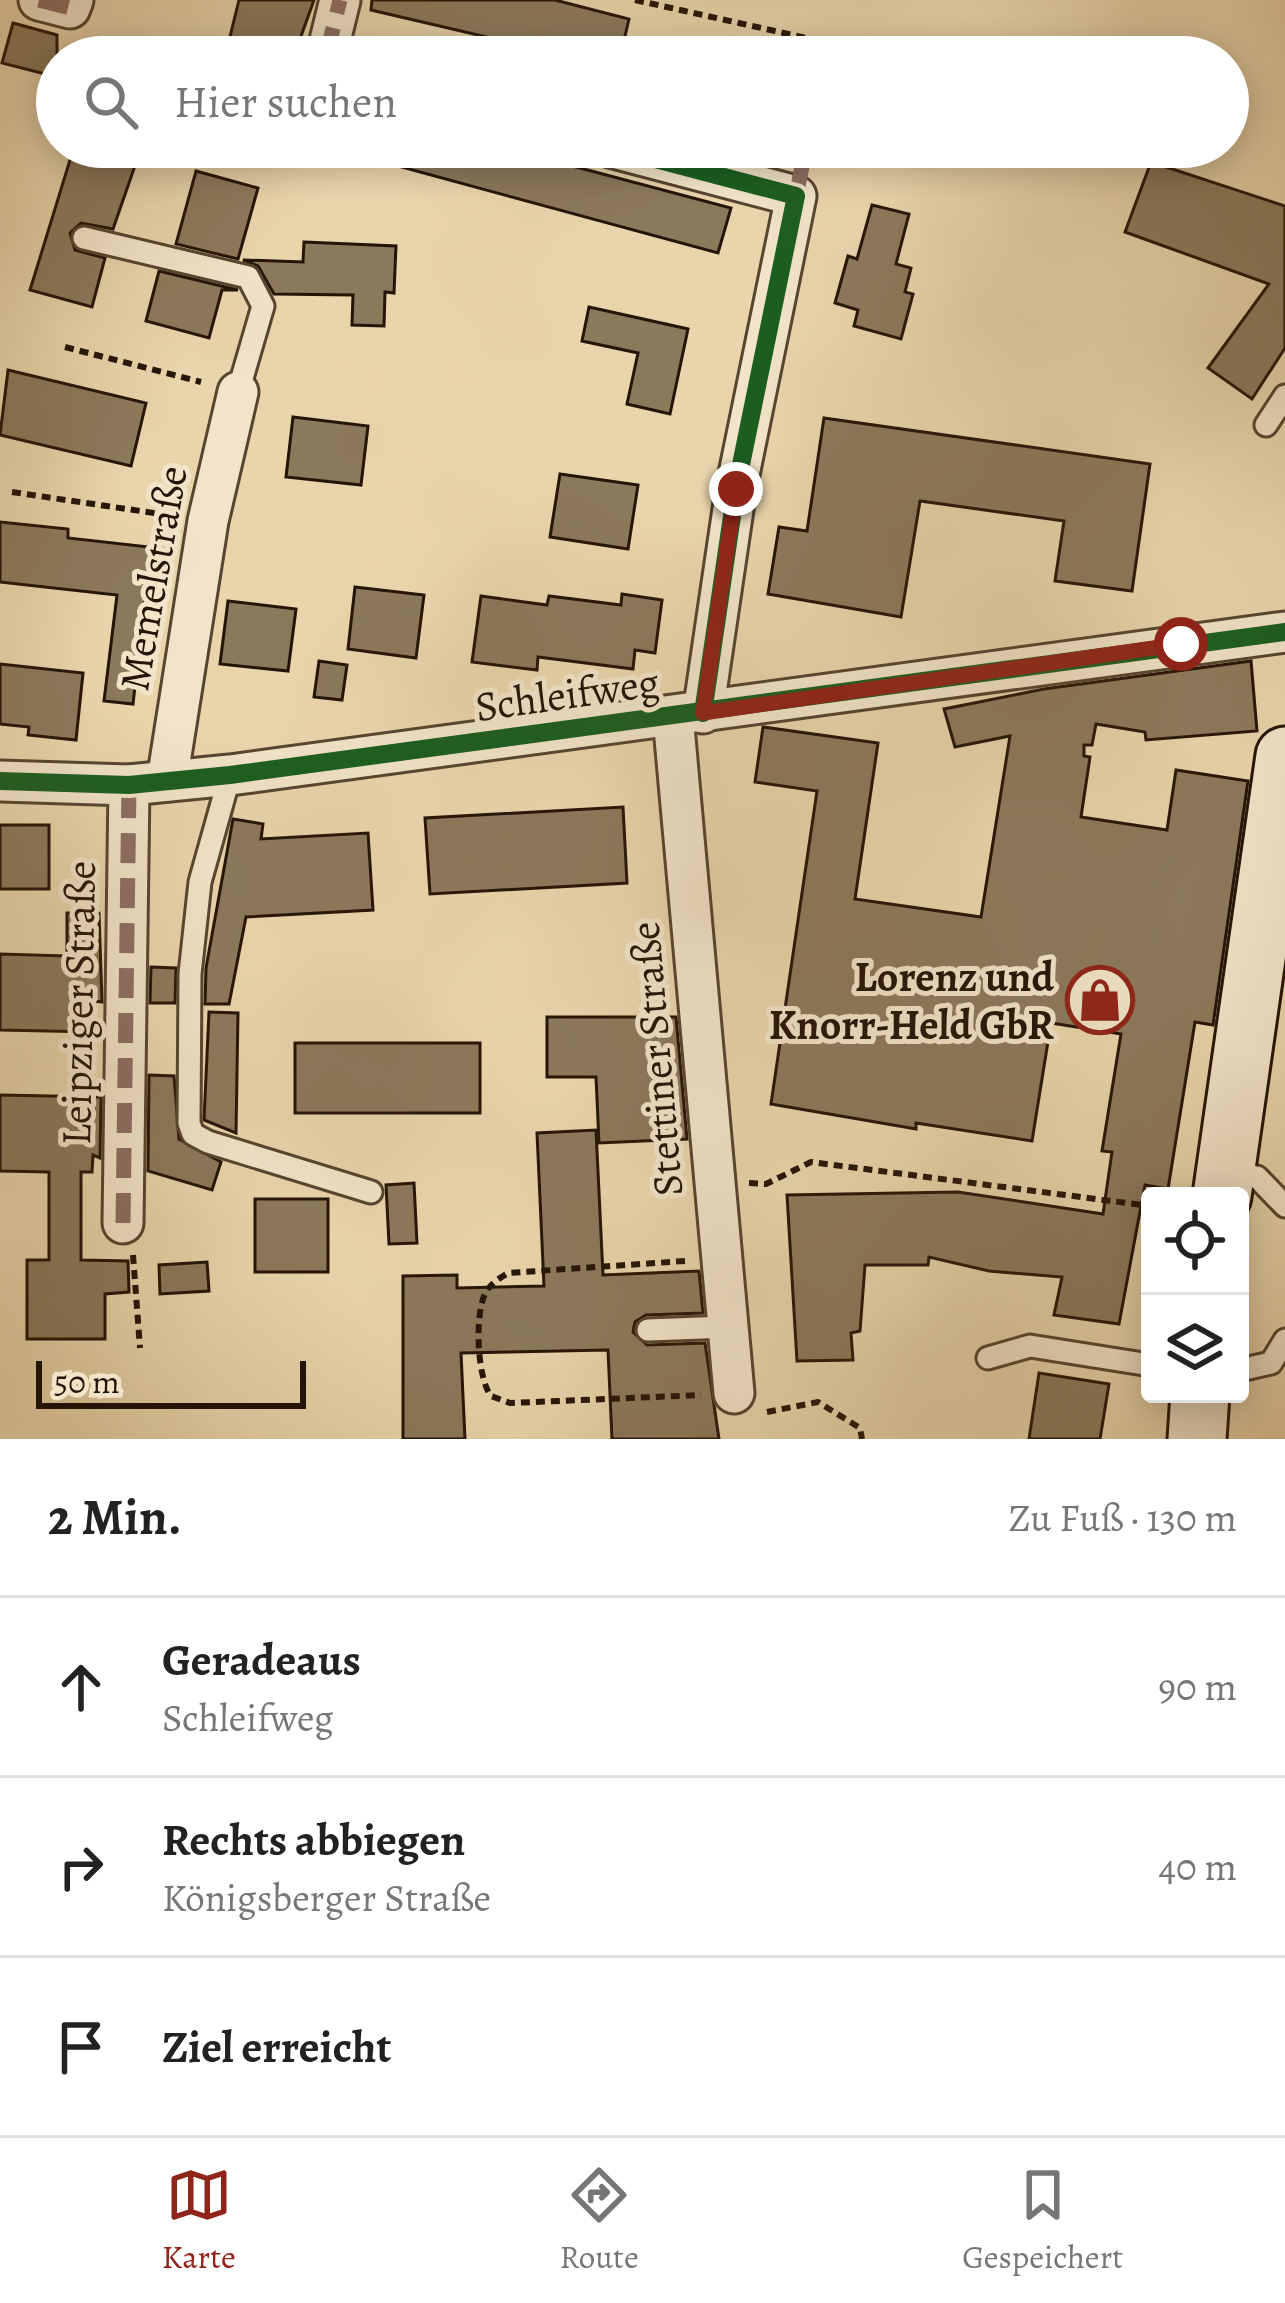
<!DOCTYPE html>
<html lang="de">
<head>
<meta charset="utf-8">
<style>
	body { margin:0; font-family:Alegreya,serif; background:#f6f6f6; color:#222 }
	.controls { position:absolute; right:36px; bottom:36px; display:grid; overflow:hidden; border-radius:12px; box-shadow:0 6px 30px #0003 }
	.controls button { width:108px; height:108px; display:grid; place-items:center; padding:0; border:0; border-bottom:3px solid #e0e0e0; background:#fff; color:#222; font:60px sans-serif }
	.scale { position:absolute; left:36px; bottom:30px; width:270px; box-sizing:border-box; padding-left:12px; border:6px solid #251506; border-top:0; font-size:33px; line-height:42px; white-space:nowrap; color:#251506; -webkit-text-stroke:9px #f1e4c9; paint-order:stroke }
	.stop { position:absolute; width:36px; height:36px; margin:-27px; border:9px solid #8f2418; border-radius:50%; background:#fff }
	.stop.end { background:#8f2418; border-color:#fff; box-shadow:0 3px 12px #0008 }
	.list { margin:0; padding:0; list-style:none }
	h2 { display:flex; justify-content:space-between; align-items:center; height:156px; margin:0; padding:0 48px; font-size:51px }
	h2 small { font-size:39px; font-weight:400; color:#767676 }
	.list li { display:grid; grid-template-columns:78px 1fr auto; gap:36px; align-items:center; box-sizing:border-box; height:180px; padding:0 48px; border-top:3px solid #e0e0e0 }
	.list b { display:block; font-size:45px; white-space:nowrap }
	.list p { margin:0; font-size:39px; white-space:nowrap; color:#767676 }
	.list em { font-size:39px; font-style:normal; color:#767676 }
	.icon { flex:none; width:66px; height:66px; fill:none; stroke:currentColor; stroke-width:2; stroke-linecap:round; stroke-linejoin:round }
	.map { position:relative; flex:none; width:1285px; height:1439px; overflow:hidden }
	.search { position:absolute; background:#fff; box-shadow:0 6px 30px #0003; left:36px; right:36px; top:36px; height:132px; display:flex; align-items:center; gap:30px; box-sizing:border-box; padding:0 42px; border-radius:66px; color:#767676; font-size:45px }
	.sheet { height:696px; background:#fff }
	nav { display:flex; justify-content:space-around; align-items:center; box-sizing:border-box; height:168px; border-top:3px solid #e0e0e0; background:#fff; font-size:33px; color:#767676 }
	nav a { display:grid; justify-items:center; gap:6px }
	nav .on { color:#8f2418 }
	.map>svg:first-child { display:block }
	.building { fill:#8b795c; stroke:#251506; stroke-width:3 }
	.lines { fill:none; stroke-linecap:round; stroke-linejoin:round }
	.lane-casing { stroke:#564530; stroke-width:27 }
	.street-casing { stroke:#564530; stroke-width:45 }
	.secondary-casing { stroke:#251506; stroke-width:63 }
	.path { stroke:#251506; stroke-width:6; stroke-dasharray:9 6; stroke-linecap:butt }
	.lane { stroke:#f1e4c9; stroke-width:21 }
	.street { stroke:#f1e4c9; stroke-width:39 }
	.secondary { stroke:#f1e4c9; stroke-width:57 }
	.quiet { stroke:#8d6e63; stroke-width:15; stroke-dasharray:30 15; stroke-linecap:butt }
	.cycleway-casing { stroke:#f1e4c9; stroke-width:26 }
	.cycleway { stroke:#1b5e20; stroke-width:18 }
	.route { stroke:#8f2418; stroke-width:15 }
	.labels { text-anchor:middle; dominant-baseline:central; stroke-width:10; stroke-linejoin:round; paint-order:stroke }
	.street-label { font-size:42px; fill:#251506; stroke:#f1e4c9 }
	.poi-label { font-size:42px; font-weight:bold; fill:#251506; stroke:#f1e4c9; text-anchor:end }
</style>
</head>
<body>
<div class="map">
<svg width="1285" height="1439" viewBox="0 0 1285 1439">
	<rect width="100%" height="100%" fill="#e9d5ac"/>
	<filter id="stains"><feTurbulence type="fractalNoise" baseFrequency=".00167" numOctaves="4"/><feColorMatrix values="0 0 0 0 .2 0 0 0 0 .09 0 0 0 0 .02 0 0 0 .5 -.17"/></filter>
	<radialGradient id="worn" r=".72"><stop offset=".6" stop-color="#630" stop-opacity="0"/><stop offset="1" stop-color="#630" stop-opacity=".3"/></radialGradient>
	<g class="building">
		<polygon points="239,0 314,0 295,53 258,45 256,57 225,57"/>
		<polygon points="372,0 555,0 629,19 620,57 572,57 371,10"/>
		<polygon points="13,23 57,35 57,77 2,63"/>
		<polygon points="74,147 102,147 138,157 113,229 81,223 70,233 75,250 105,258 92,307 30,290"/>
		<polygon points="362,147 501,147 731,208 718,253 361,156"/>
		<polygon points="1151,162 1285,206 1285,348 1252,399 1208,368 1269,284 1125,232"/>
		<polygon points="196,171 258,188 238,259 176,244"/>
		<polygon points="872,205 909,214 896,264 911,268 905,292 913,294 901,339 854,326 858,310 835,303 848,256 857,259"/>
		<polygon points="304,242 396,246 394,293 385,292 384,326 352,325 353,295 274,294 258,266 243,260 303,262"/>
		<polygon points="159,271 238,290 222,290 209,338 146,321"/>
		<polygon points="589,307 688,329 670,414 627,404 638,353 582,341"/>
		<polygon points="8,370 146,403 131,466 0,435"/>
		<polygon points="293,417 368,426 361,485 286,477"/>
		<polygon points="824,418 1150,464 1132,591 1055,581 1064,521 920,501 901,617 768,594 779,527 807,531"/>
		<polygon points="560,474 638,485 628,549 550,537"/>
		<polygon points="0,522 68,529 68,538 167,549 162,599 145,598 133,704 104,701 117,595 0,582"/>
		<polygon points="355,587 424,595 416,658 348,649"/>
		<polygon points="622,594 662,600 655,653 635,650 633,669 538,657 537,670 472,662 481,596 547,605 549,596 621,605"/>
		<polygon points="228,601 296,609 288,671 220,664"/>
		<polygon points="319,661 347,665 342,700 314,697"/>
		<polygon points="1251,661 1257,731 1146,740 1145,732 1096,724 1092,745 1084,745 1084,756 1090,757 1081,817 1167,830 1176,770 1248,781 1213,1025 1195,1022 1168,1189 1145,1185 1119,1324 1054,1315 1062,1277 989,1271 929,1257 928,1265 865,1265 860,1331 851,1333 853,1360 797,1361 787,1195 958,1192 1103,1214 1112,1152 1102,1151 1121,1034 1051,1023 1032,1141 916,1123 916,1129 771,1104 817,791 755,782 763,727 878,743 855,899 981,917 1010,736 955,747 944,709 1044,689"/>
		<polygon points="0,664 83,673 76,740 28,735 29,727 0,724"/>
		<polygon points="623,807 627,883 430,894 425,818"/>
		<polygon points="233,819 263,824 261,839 368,833 373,910 246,917 229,1004 205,1004 206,968"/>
		<rect x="0" y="825" width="49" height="64"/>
		<polygon points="67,913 99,913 102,1002 95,1001 94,1032 0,1030 0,954 67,956"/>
		<polygon points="151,967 176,968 175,1003 150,1003"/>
		<polygon points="209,1012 238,1013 236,1133 204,1120"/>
		<polygon points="547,1017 676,1017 687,1139 599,1143 596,1077 547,1077"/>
		<rect x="295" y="1043" width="185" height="70"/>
		<polygon points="149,1075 174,1076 179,1139 221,1162 212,1190 148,1171"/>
		<polygon points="0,1095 101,1097 100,1158 93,1155 92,1172 81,1172 81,1260 128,1261 129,1292 105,1294 105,1339 27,1339 27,1260 49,1260 49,1172 0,1171"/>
		<polygon points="596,1130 603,1275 699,1271 703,1313 646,1315 635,1322 633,1332 647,1345 705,1343 719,1439 612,1439 608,1350 461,1353 465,1439 403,1439 403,1276 457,1275 457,1288 544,1286 537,1133"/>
		<polygon points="414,1183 417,1243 389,1244 386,1185"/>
		<rect x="255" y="1199" width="73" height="73"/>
		<polygon points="207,1262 209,1291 160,1294 159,1265"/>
		<polygon points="1039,1373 1109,1384 1100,1439 1029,1439"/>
	</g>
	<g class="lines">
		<g class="lane-casing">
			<g id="lane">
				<polyline points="84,238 248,277 263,306 238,392"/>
				<polyline points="1266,425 1285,396"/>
				<polyline points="230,775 200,882 190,974 189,1123 193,1134 208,1142 371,1192"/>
				<polyline points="1226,1171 1257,1177 1285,1206"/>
				<polyline points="648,1330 728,1327"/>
				<polyline points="988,1358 1030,1346 1150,1365"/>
				<polyline points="1240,1370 1271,1363 1285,1340"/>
			</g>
		</g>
		<g class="street-casing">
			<g id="street">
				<polyline points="39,0 70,8 73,0"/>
				<polyline points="326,57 340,0"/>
				<polyline points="610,147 796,196 736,489 703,713"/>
				<polyline points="673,716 734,1393"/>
				<polyline points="0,781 129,785 230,775 1285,632"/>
				<polyline points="167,781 208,521 238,392"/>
				<polyline points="123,1223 129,785"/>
			</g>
		</g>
		<g class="secondary-casing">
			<g id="secondary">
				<polyline points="1222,1196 1285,756"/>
				<polyline points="1197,1439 1200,1394"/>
			</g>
		</g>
		<g class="path">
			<polyline points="635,0 829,43"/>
			<polyline points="65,347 201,382"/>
			<polyline points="12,492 174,516"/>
			<polyline points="749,1183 766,1184 811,1162 1150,1206"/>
			<polyline points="133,1255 140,1348"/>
			<path d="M685,1261l-177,12c-8,5 -17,10 -22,19 -12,21 -9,86 5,104l19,7 191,-8"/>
			<polyline points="767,1412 818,1402 860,1428 862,1439"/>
		</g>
		<use href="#lane" class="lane"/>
		<use href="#street" class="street"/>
		<use href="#secondary" class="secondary"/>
		<g class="quiet">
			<polyline points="39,0 70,8 73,0"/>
			<polyline points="326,57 340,0"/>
			<polyline points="826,57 829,43"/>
			<polyline points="796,196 806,147"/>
			<polyline points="123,1223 129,785"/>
		</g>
		<g class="cycleway-casing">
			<g id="cycleway">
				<polyline points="610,147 796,196 736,489 703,713"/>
				<polyline points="0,781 129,785 230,775 1285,632"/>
			</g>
		</g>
		<use href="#cycleway" class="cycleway"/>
	</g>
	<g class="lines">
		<polyline class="route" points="736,489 703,713 1181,644"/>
	</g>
	<defs>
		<g id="shop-ring" transform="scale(3.45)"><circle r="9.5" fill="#f1e4c9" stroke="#8f2418" stroke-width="1.5"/><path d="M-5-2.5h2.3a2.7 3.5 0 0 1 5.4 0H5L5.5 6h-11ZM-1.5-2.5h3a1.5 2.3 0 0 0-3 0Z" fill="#8f2418"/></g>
	</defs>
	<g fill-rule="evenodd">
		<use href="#shop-ring" x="1100" y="1000"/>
	</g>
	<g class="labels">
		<g class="street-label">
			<text transform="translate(153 578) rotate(-80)">Memelstraße</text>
			<text transform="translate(567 694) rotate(-8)">Schleifweg</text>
			<text transform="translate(78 1003) rotate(-89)">Leipziger Straße</text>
			<text transform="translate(656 1059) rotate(-95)">Stettiner Straße</text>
		</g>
		<g class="poi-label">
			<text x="1054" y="976">Lorenz und<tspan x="1054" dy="48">Knorr-Held GbR</tspan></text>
		</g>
	</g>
	<rect width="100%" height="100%" filter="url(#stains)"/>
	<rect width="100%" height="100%" fill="url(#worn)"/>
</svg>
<div class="controls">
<button><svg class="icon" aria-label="locate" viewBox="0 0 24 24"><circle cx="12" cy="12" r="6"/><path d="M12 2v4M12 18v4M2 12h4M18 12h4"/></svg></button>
<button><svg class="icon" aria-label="layers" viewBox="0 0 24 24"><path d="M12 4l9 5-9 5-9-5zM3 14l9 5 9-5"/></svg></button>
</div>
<div class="scale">50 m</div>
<div class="stop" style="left:1181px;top:644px"></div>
<div class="stop end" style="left:736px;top:489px"></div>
<div class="search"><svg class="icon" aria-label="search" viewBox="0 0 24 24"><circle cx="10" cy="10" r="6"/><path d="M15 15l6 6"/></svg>Hier suchen</div>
</div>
<section class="sheet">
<h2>2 Min.<small>Zu Fuß · 130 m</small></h2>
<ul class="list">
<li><svg class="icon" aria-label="ahead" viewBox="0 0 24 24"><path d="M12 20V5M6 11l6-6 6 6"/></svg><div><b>Geradeaus</b><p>Schleifweg</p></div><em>90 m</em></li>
<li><svg class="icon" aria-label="right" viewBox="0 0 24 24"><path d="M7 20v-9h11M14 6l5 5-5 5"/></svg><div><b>Rechts abbiegen</b><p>Königsberger Straße</p></div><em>40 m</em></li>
<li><svg class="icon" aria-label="arrive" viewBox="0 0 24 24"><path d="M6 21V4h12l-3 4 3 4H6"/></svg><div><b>Ziel erreicht</b></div></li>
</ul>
</section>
<nav>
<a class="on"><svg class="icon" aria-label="map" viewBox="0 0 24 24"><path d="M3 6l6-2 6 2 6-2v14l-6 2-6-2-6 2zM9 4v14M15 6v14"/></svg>Karte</a>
<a><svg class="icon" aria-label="directions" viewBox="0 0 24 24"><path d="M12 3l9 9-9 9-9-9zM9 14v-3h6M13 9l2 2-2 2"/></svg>Route</a>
<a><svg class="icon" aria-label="saved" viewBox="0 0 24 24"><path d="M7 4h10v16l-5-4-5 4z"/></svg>Gespeichert</a>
</nav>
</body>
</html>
